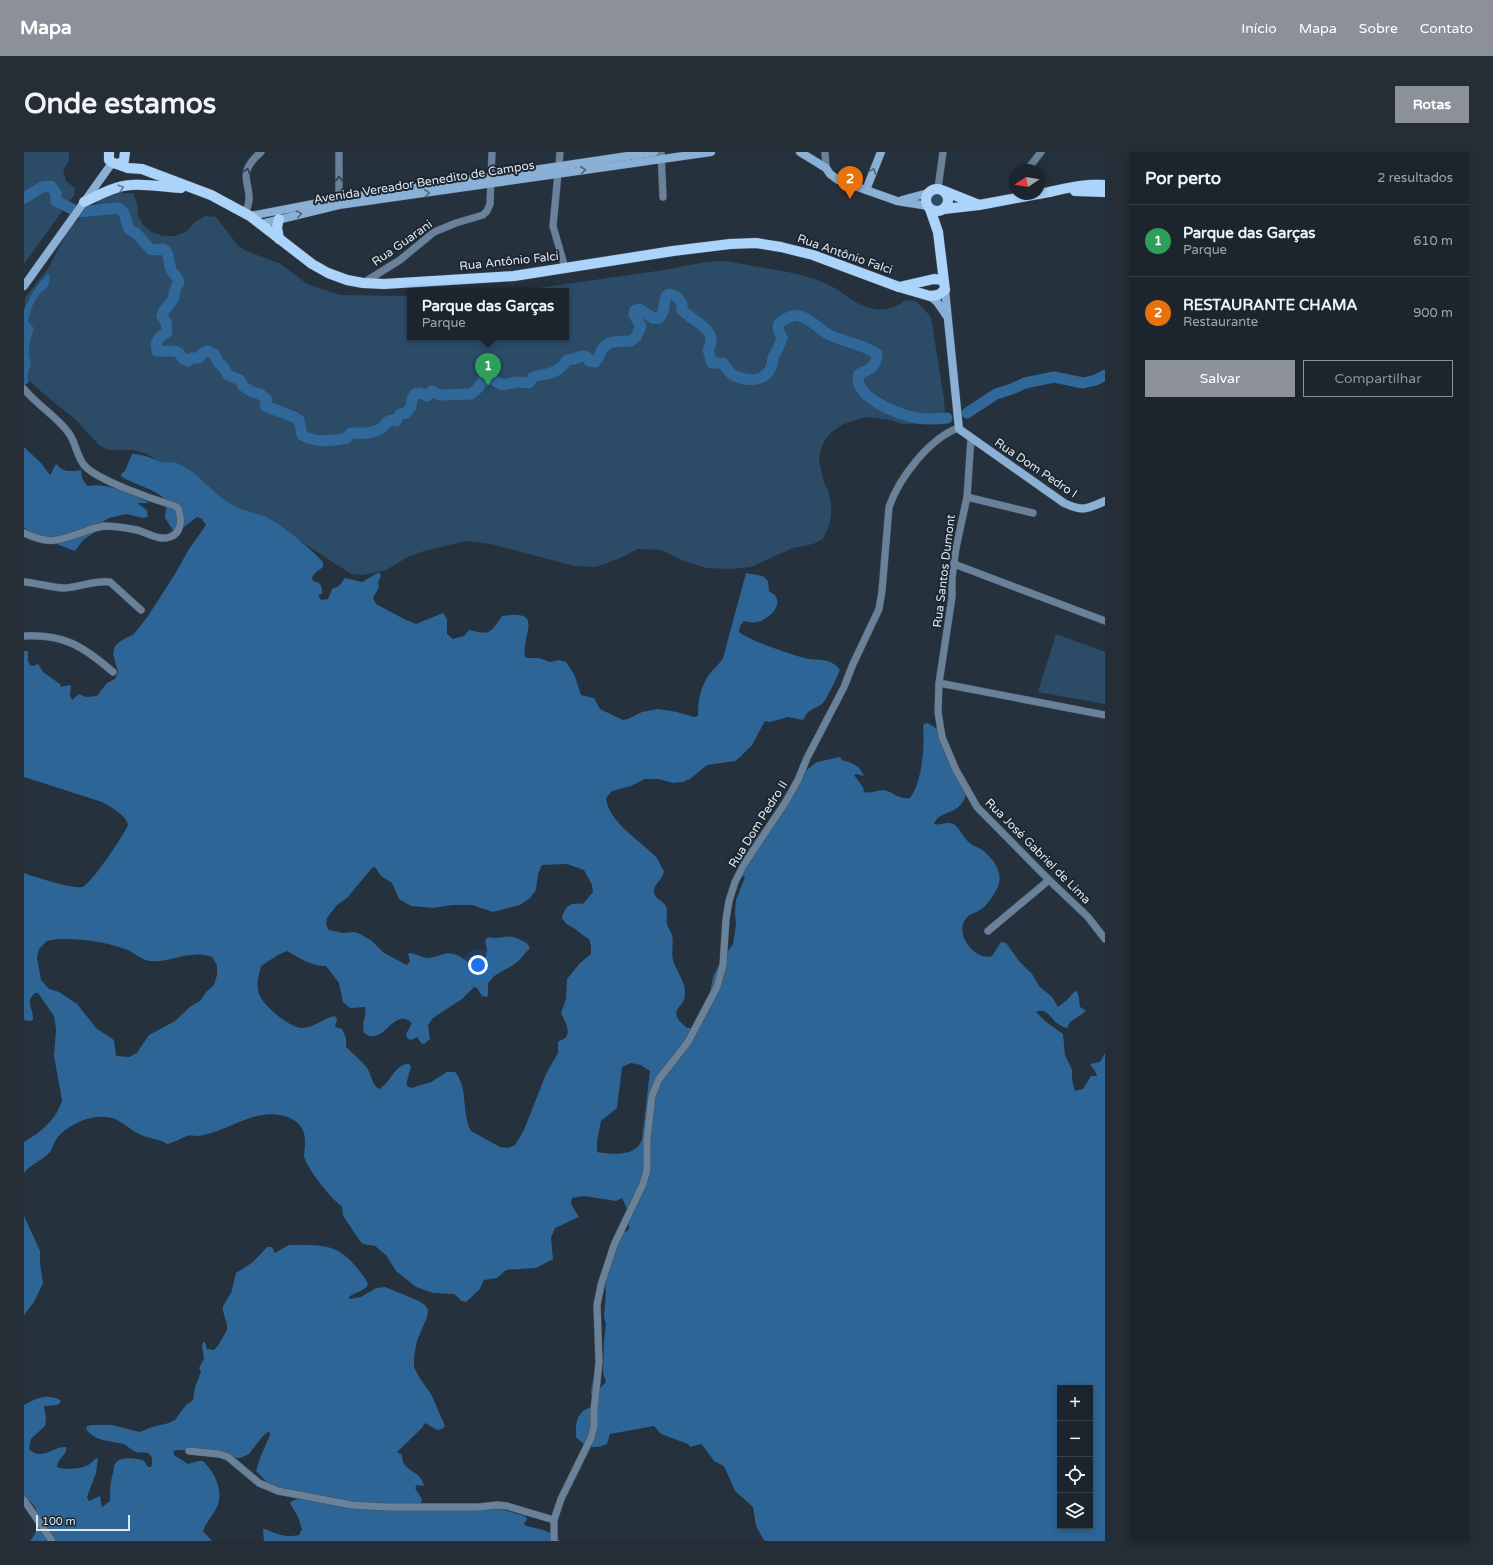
<!DOCTYPE html>
<html lang="pt">
<head>
<meta charset="utf-8">
<style>
	body { margin:0; font-family:"Varela Round",sans-serif; background:#252d36; color:#f1f3f6 }
	.controls { position:absolute; right:12px; bottom:12px; display:grid; overflow:hidden; border-radius:0px; box-shadow:0 2px 6px #0003 }
	.controls button { width:36px; height:36px; display:grid; place-items:center; padding:0; border:0; border-bottom:1px solid #3a424a; background:#1c252e; color:#f1f3f6; font:20px sans-serif }
	.compass { position:absolute; left:985px; top:12px; width:36px; height:36px; border-radius:50%; background:#1c252e; box-shadow:0 2px 6px #0003; rotate:258deg }
	.scale { position:absolute; left:12px; bottom:10px; width:94px; box-sizing:border-box; padding-left:4px; border:2px solid #dfe7ee; border-top:0; font-size:11px; line-height:14px; white-space:nowrap; color:#dfe7ee; -webkit-text-stroke:3px #1c2732; paint-order:stroke }
	.you { position:absolute; left:454px; top:813px; width:14px; height:14px; margin:-10px; border:3px solid #fff; border-radius:50%; background:#1a73e8; box-shadow:0 0 0 6px #1a73e833 }
	.badge { display:grid; place-items:center; width:26px; height:26px; border-radius:50%; background:#8c9099; color:#fff; font-size:13px; font-weight:700 }
	.pin { position:absolute; translate:-50% -33px; filter:drop-shadow(0 1px 2px #0008) }
	.pin::after { content:''; position:absolute; top:21px; width:14px; height:12px; background:inherit; clip-path:polygon(0 0,100% 0,50% 100%) }
	.popup { position:absolute; left:383px; top:136px; width:162px; height:52px; box-sizing:border-box; display:grid; place-content:center; border-radius:0px; background:#1c252e; filter:drop-shadow(0 1px 3px #0005); font-size:13px; white-space:nowrap; color:#a0a5aa }
	.popup b { font-size:15px; color:#f1f3f6 }
	.popup::after { content:''; position:absolute; left:50%; top:100%; margin-left:-8px; border:8px solid transparent; border-top-color:#1c252e }
	.list { margin:0; padding:0; list-style:none }
	h2 { display:flex; justify-content:space-between; align-items:center; height:52px; margin:0; padding:0 16px; font-size:17px }
	h2 small { font-size:13px; font-weight:400; color:#a0a5aa }
	.list li { display:grid; grid-template-columns:26px 1fr auto; gap:12px; align-items:center; box-sizing:border-box; height:72px; padding:0 16px; border-top:1px solid #3a424a }
	.list b { display:block; font-size:15px; white-space:nowrap }
	.list p { margin:0; font-size:13px; white-space:nowrap; color:#a0a5aa }
	.list em { font-size:13px; font-style:normal; color:#a0a5aa }
	.actions { display:flex; gap:8px; padding:12px 16px }
	.actions a { flex:1; padding:9px 0; border:1px solid #8c9099; border-radius:0px; text-align:center; font-size:14px; color:#8c9099 }
	.actions .main { background:#8c9099; color:#fff }
	.icon { flex:none; width:22px; height:22px; fill:none; stroke:currentColor; stroke-width:2; stroke-linecap:round; stroke-linejoin:round }
	.map { position:relative; flex:none; width:1081px; height:1389px; overflow:hidden; border-radius:0px }
	header { display:flex; align-items:center; gap:24px; box-sizing:border-box; height:56px; padding:0 20px; background:#8c9099; color:#fff }
	header strong { font-size:19px }
	nav { display:flex; gap:22px; margin-inline-start:auto; font-size:14px }
	.intro { display:flex; align-items:center; justify-content:space-between; box-sizing:border-box; height:96px; padding:0 24px }
	h1 { margin:0; font-size:28px }
	.button { padding:10px 18px; border-radius:0px; background:#8c9099; color:#fff; font-size:14px; font-weight:700 }
	main { display:flex; gap:24px; padding:0 24px }
	aside { flex:1; background:#1c252e; border-radius:0px; box-shadow:0 2px 6px #0003 }
	.map>svg:first-child { display:block }
	.green { fill:#2c4b67 }
	.forest { fill:#2c6596; fill-rule:evenodd }
	.lines { fill:none; stroke-linecap:round; stroke-linejoin:round }
	.river { stroke:#30689a; stroke-width:11 }
	.street-casing { stroke:#434e59; stroke-width:8 }
	.secondary-casing { stroke:#434e59; stroke-width:9 }
	.primary-casing { stroke:#434e59; stroke-width:11 }
	.street { stroke:#6a8299; stroke-width:7 }
	.secondary { stroke:#8bb0d5; stroke-width:8 }
	.primary { stroke:#acd3f9; stroke-width:10 }
	.oneway { stroke:#4e657b }
	.oneway2 { stroke:#303e4c }
	.oneway3 { stroke:#647d96 }
	.labels { text-anchor:middle; dominant-baseline:central; stroke-width:4; stroke-linejoin:round; paint-order:stroke }
	.street-label { font-size:12px; fill:#dfe7ee; stroke:#1c2732 }
</style>
</head>
<body>
<header>
<strong>Mapa</strong>
<nav><a>Início</a><a>Mapa</a><a>Sobre</a><a>Contato</a></nav>
</header>
<div class="intro"><h1>Onde estamos</h1><a class="button">Rotas</a></div>
<main>
<div class="map">
<svg width="1081" height="1389" viewBox="0 0 1081 1389">
	<rect width="100%" height="100%" fill="#25313d"/>
	<g class="green">
		<polygon points="0,0 45,0 45,9 39,18 42,29 51,36 50,43 0,112"/>
		<path d="M98,41h11l4,11 1,11 5,10 9,7 11,4h12l12,-5 8,-9 10,-6 11,1 23,30 10,5 32,12 26,20 33,11 70,1v41h156v-46h-49l154,-22c16,-4 32,-7 49,-8 11,0 22,3 33,5 25,4 50,7 74,18 17,8 28,22 48,25 12,2 21,-2 31,-9l10,1 15,16 13,82 1,12 -5,12 -39,1 -10,-4 -25,-3 -22,7 -10,6 -8,8 -5,10 -2,12 5,23 5,10 2,11v12l-3,12 -5,11 -10,5 -20,4 -42,19 -22,2 -23,-1 -24,-8 -21,-10 -23,-1 -20,10 -22,8 -22,-1 -83,-22 -24,-3 -43,10 -16,6 -22,13 -23,5 -12,-1 -49,-32 -54,-25 -101,-63 -13,-4h-25l-10,-5 -23,-25 -32,-26 -19,-17v-79l24,-31 20,-39 31,-28 11,-5z"/>
		<circle cx="913" cy="49" r="7"/>
		<polygon points="1032,482 1081,500 1081,552 1014,540"/>
	</g>
	<g class="forest">
		<path d="M24,121l2,4 -2,10c-14,10 -16,19 -20,35l6,6c-3,9 -6,19 -5,29 1,2 2,4 2,6 -1,7 -5,11 -2,19l-5,4v-77l12,-22z"/>
		<path d="M0,295l17,16 9,12 6,-11c7,8 14,8 25,6l1,8 5,8c21,-4 41,7 59,15l2,2h-11l10,7 1,7 -5,1 -17,-4 -17,4 -8,5 -7,10 -11,7 -8,11 -37,-14 -14,-9z"/>
		<path d="M108,302c11,0 19,4 29,8 5,2 12,-1 18,2 18,8 31,26 47,37 13,9 26,11 40,16 16,7 45,32 57,45v5l-8,6 -3,5 1,3c8,2 9,4 9,13l-4,1 3,5 7,-1 4,-10 7,-3 6,-8 17,4 17,-10 2,4 -3,6 1,5 -6,11 3,6 28,15 12,5 27,-11 4,6v15l6,5 11,-3 5,-6c21,5 21,4 33,-14 44,-7 19,18 23,41l3,1h11l11,4 9,-2 7,2 8,12 7,21 13,3 6,11 23,11 5,-1 14,-7 16,-3 19,3 17,5 4,-1c0,-15 2,-27 10,-40 5,-7 11,-11 15,-18l23,-85 17,3 5,5 1,10c2,2 6,3 7,6 6,11 -10,24 -19,25 -4,1 -9,0 -13,-1l-4,5 -1,6c9,8 58,25 70,27 12,1 23,0 31,11 -2,5 -14,31 -18,34 -9,6 -14,5 -19,16l-15,-3 -18,5 -5,-1 -13,24 -12,12 -5,4 -28,4 -17,14 -7,3 -10,1 -14,-4h-14l-14,7 -19,5 -6,7c2,23 33,42 48,57 5,4 6,11 10,16 -1,9 -11,13 -10,21 1,8 9,8 12,14 2,5 0,12 1,18 1,4 4,8 5,11 2,8 -1,17 1,25 3,11 12,21 12,32 2,17 -22,16 2,36h4l19,-35 3,-16 10,-21 6,-6 4,-6 3,-19 -1,-13 1,-12 9,-23 -2,-1 -4,2 -1,-8 3,-10 60,-86 16,-12 23,-5 2,3c11,3 17,5 22,16l-8,-2 -2,1 9,12 1,5c7,2 13,-2 19,-2 10,1 15,10 27,8 12,-15 15,-53 13,-72l1,-2 4,-1 9,6 30,62c-6,27 -27,17 -33,33 7,2 14,-4 21,1 6,5 9,14 16,19 3,2 7,3 10,5 11,8 23,23 17,37 -2,6 -10,18 -15,22 -6,5 -14,5 -18,12 -8,12 3,30 15,35 4,2 8,2 12,1l9,-14 5,1 13,18 13,13 7,12 13,11 6,10 9,-7 7,-8 3,-1 2,7 1,9 5,3v2l-15,10 -3,6c-3,-1 -6,-2 -9,-4 -8,-6 -11,-17 -22,-12l9,9 18,13 2,21 7,15v10l3,11 8,-2 8,-13h6l-1,-3 -6,-9 10,-2 5,-9v488h-340l-3,-4 -6,-11 -3,-19 -18,-16 -11,-25 -10,-5 -10,-14 -3,-3 -11,3 -2,-3 -27,-10 -7,-8 -44,8 -3,10c-13,6 -22,3 -31,-7 0,-9 -1,-19 7,-26 4,-3 10,-4 14,-8l-6,-9 1,-11h3l5,5 6,-6 -3,-9 1,-33 2,-16 -2,-7 2,-26 -1,-4 11,-57 9,2 4,-3 -2,-20 -5,-11 -6,3 -32,-5 -12,2 -1,6 8,13 -24,11 -4,10 2,21 -17,9 -30,2 -9,8 -13,2 -5,10 -13,12 -4,-1 -8,-7 -21,-1 -17,-6 -20,-16 -10,-16 -11,-9 -12,-2 -3,-3 -17,-25 -1,-10c-9,-4 -37,-40 -38,-50 0,-4 1,-8 1,-12 1,-16 -7,-24 -21,-28 -24,-7 -46,8 -67,15 -6,2 -12,4 -18,5 -4,0 -8,-1 -12,0 -7,3 -12,6 -20,8 -7,-5 -17,-5 -26,-9 -9,-4 -17,-12 -26,-16 -20,-7 -45,4 -58,19 -3,4 -4,10 -7,14 -7,8 -19,12 -26,21v-31c17,-10 33,-23 38,-42l-8,-44 2,-27 -2,-13 -16,-23h-3c-11,9 -1,16 -2,27l-3,1 -6,-1v-147c11,4 48,16 58,14 8,-1 42,-52 46,-62 -2,-10 -17,-18 -26,-23l-78,-25v-126h4v10l2,4 3,1 5,-2 5,8 17,12 1,3 8,-2 2,1 -1,9 2,5 7,-6 7,3 11,-1 10,-13 8,-4 3,-7 -5,-18 2,-8 7,-6 12,-6 14,-18 27,-42 14,-25 17,-24 -4,-6 -5,-2 -20,15h-3l-9,-14c0,-5 2,-11 1,-15 -3,-13 -36,-19 -45,-27v-2l4,-3zM543,712l17,6 8,15 1,7 -10,12c-13,-2 -18,2 -21,14 5,8 6,6 13,11 5,3 8,7 14,10l2,7v8l-11,9 -13,16 -1,20 -5,14c3,7 10,17 5,24 -2,3 -6,3 -8,5v11l-12,21 -22,56 -9,15 -7,3 -8,-1 -29,-16c-10,-18 -2,-42 -16,-59h-8l-16,10 -20,6 -4,-2c-1,-5 3,-14 4,-20l-2,-2c-14,-1 -19,20 -30,25 -8,-5 -7,-14 -12,-21 -6,-8 -14,-14 -21,-21v-9l-4,-9 -7,-2 2,-7 -2,-4c-12,2 -20,11 -32,12 -12,1 -38,-21 -43,-32 -5,-9 -1,-21 1,-30l17,-11 9,-4c13,7 23,15 39,15l13,17 4,19 7,6 15,-1c2,11 -4,14 -1,26l5,3c3,0 6,0 9,-1 11,-5 20,-25 34,-12l-6,11 1,4 4,2 6,-3 4,6 3,1 6,-5 -2,-14 5,-7 29,-19 12,-12 3,1 5,8 5,1c3,-5 -1,-10 2,-15 7,-10 17,-12 26,-18 5,-4 10,-11 15,-16 -2,-4 -3,-5 -7,-7 -18,-10 -19,0 -35,-4l-3,3 2,10 -1,8 -11,7c-9,-2 -13,-10 -22,-11 -9,-3 -16,4 -25,4 -5,0 -12,-4 -18,-5l-2,1 2,7 -3,4 -23,-12 -12,-12 -12,-7 -5,-2 -12,1 -14,-3 -3,-5 1,-7 10,-13 10,-7 25,-30 3,-1 6,9 11,7 7,16 12,7 22,2 19,-3h20l21,7 27,-7 10,-7 6,-8 2,-16 4,-9zM34,787c26,0 43,2 67,10 9,3 16,11 25,12 15,2 29,-6 43,-6 7,-1 13,0 19,2l5,8v10l-3,10 -8,7 -6,9 -9,5 -16,15 -26,14 -12,18 -8,4 -13,-1 -2,-16 -17,-11 -20,-25 -18,-12 -10,-3 -8,-9 -4,-22 2,-9 8,-8zM607,911l10,2 9,6 -8,68c-1,3 -3,7 -6,9 -9,8 -27,6 -39,4v-11l4,-20 16,-13 5,-41zM1036,1236h30v138h-30z"/>
		<polygon points="0,1064 16,1099 16,1111 19,1131 10,1150 0,1163"/>
		<path d="M265,1093c31,0 48,-3 69,24 3,5 9,10 10,16 -5,7 -13,7 -19,12v2l12,-2 15,-9 9,-1 34,14 6,4 3,5 -1,7 -10,24 -3,16v10l5,10 12,17 14,32 -3,3 -5,1 -12,-7 -3,5 -25,24 5,3c0,18 19,14 22,31l-7,-1 -2,3 7,11 -2,9 81,1 24,7 2,3 -3,5 2,2c12,3 26,4 34,15h-296l-1,-12h2c12,5 21,9 34,6l3,-6 -4,-12 -8,-14 2,-2 8,-3 -30,-13 -14,-14 4,-13 10,-23 -1,-4 -7,6 -13,17 -9,4h-7l-27,-8h-27l-6,1 1,4 14,9 10,-3h5c12,12 22,31 13,48 -4,8 -10,13 -13,22l9,10h-182c12,-13 11,-36 -6,-44v-92c12,-7 23,-12 36,-5l1,2 -4,3 -13,1 2,12 -1,8 -14,13 -2,10c14,13 23,-3 37,-2 2,8 -9,11 -9,20 6,3 25,2 31,-2 5,-2 5,-6 10,-7l-2,15 -9,24 2,4 11,-5 2,11 8,-6c0,-11 0,-14 2,-25 2,-3 1,-8 3,-12 4,-8 22,-6 29,-3l4,6h3c2,-4 2,-11 -3,-14 -3,-1 -8,0 -12,-1 -5,-2 -9,-7 -13,-8 -13,-3 -29,-3 -37,-15l1,-3 4,-1h21l28,7 12,-5 17,-4 6,-3 11,-15 7,-5 2,-13 6,-15 -2,-4 5,-9 -2,-12 1,-5h2l2,7 7,1 5,-6 8,-14v-5l-4,-14v-5l8,-13 5,-20 17,-11 14,-15h5l3,6z"/>
	</g>
	<g class="lines">
		<g class="river">
			<path d="M0,46l18,-11 9,-1 5,7v8l22,11 41,-4 5,5 5,16 7,4 14,16 3,1 11,-1c8,8 3,15 8,22 3,5 5,4 7,11l-5,10v6l-11,14 -1,4 4,6 1,10 -7,5 -4,7 1,7c12,2 20,-5 26,8l5,2 4,-3h7l4,-5 5,-2 7,4 3,7 6,6 4,7 12,5 3,6 9,6 8,2 7,6 -2,6 29,11 5,3 3,15c12,8 31,6 45,3l4,-5c12,0 17,2 29,-4 7,-4 6,-11 16,-8l4,-7 6,-1 5,-6 1,-8 3,-5 5,-1 7,3 5,-5 7,4 32,-1 7,-6 8,-12 16,9 15,-3 12,1 4,-6c15,-4 24,-2 34,-17l7,-1 8,-3 5,1 2,4 6,1c5,-5 5,-11 8,-14 7,-9 18,-6 28,-7l5,-4 5,-11 -7,-11 1,-5 4,-1 14,9h6c7,-7 4,-14 7,-22l4,-2 7,3 5,7v6c12,12 38,20 26,40l4,13h11c7,11 9,13 22,16 11,2 22,-1 26,-12 2,-3 1,-6 2,-9 3,-7 7,-13 9,-20l-4,-9 1,-6c6,-4 13,-9 20,-7 11,2 20,13 29,18 16,9 34,9 49,20 0,12 -8,16 -18,20 -7,23 40,41 58,44 10,2 20,1 30,0"/>
			<polyline points="943,261 972,242 988,237 1001,231 1030,225 1059,231 1072,228 1081,223"/>
		</g>
		<g class="street-casing">
			<g id="street">
				<polyline points="637,0 639,45"/>
				<polyline points="801,0 802,16"/>
				<polyline points="535,14 536,0"/>
				<polyline points="1003,18 1017,0"/>
				<polyline points="534,21 529,74 541,116"/>
				<polyline points="914,36 919,0"/>
				<polyline points="315,51 315,0"/>
				<path d="M221,61c14,-28 -15,-34 16,-61"/>
				<polyline points="339,131 376,108 410,80 432,71 459,63 463,59 466,52 468,0"/>
				<path d="M0,237c13,16 32,27 44,43 8,10 8,23 16,33 12,15 71,35 91,41l3,2c4,10 4,25 -8,29 -11,4 -22,-4 -33,-7 -10,-2 -22,-4 -33,-4 -6,1 -13,3 -18,5 -26,9 -35,15 -62,2"/>
				<polyline points="947,286 943,345 932,396 928,426 928,445 915,531 914,560 918,585 932,618 953,655 1025,728 1064,765 1081,787"/>
				<polyline points="943,345 1009,361"/>
				<polyline points="930,412 1081,469"/>
				<path d="M0,430c14,1 28,6 41,6 15,-1 30,-8 45,-6l31,28"/>
				<path d="M0,484c40,-2 59,10 89,36"/>
				<polyline points="915,531 1081,563"/>
				<polyline points="964,779 1025,728"/>
				<polyline points="165,1299 195,1302 204,1305 235,1331 254,1339 328,1353 362,1355 455,1355 473,1353 483,1354 530,1368"/>
				<polyline points="0,1348 28,1389"/>
				<path d="M530,1389v-21l7,-21 30,-61 3,-12v-16l5,-48 -2,-57 4,-20 13,-40 29,-61 4,-14v-30l5,-44 7,-17 29,-37 29,-55 6,-22 3,-46 3,-18 6,-19 8,-16 42,-63 13,-23 9,-22 37,-71 9,-23 26,-55 3,-18 7,-84c10,-29 40,-68 69,-79"/>
			</g>
		</g>
		<g class="secondary-casing">
			<g id="secondary">
				<polyline points="776,0 802,16 806,22 814,28 873,49 904,54"/>
				<polyline points="842,38 857,0"/>
				<polyline points="878,48 904,41"/>
				<polyline points="226,64 315,47 630,0"/>
				<polyline points="237,72 315,53 687,0"/>
				<polyline points="0,134 88,11"/>
				<path d="M921,138l14,139 105,74c19,9 23,6 41,-2"/>
				<polyline points="906,144 913,150 922,163"/>
			</g>
		</g>
		<g class="primary-casing">
			<g id="primary">
				<path d="M85,0v8c5,5 11,5 15,0l1,-8"/>
				<polyline points="93,12 104,16 118,17 187,43 226,64 288,112 304,121 323,128 339,131 360,132 490,124 649,99 706,92 732,91 757,95 789,103 875,135 906,144 914,143 921,138 914,80 906,57"/>
				<circle cx="913" cy="48" r="11"/>
				<polyline points="920,39 955,53"/>
				<polyline points="1051,39 1081,40"/>
				<path d="M1015,42c22,-4 43,-11 66,-9"/>
				<path d="M60,50c15,-7 31,-16 47,-17 17,-1 33,2 50,3"/>
				<polyline points="920,57 955,53 1014,42"/>
				<polyline points="255,87 253,75 255,67"/>
				<polyline points="875,135 910,127 919,128"/>
			</g>
		</g>
		<use href="#street" class="street"/>
		<use href="#secondary" class="secondary"/>
		<use href="#primary" class="primary"/>
	</g>
	<defs><path id="oneway-chevron" d="M-2-3.5L2.5 0L-2 3.5" fill="none" stroke-width="1.6" stroke-linecap="round" stroke-linejoin="round"/></defs>
	<g class="oneway">
		<use href="#oneway-chevron" transform="translate(559 18) rotate(-7)"/>
		<use href="#oneway-chevron" transform="translate(849 19) rotate(-69)"/>
		<use href="#oneway-chevron" transform="translate(403 41) rotate(-8)"/>
		<use href="#oneway-chevron" transform="translate(275 62) rotate(-13)"/>
	</g>
	<g class="oneway2">
		<use href="#oneway-chevron" transform="translate(223 19) rotate(-74)"/>
		<use href="#oneway-chevron" transform="translate(315 27) rotate(-90)"/>
	</g>
	<use class="oneway3" href="#oneway-chevron" transform="translate(97 36) rotate(-16)"/>
	<g class="labels">
		<g class="street-label">
			<text transform="translate(400 30) rotate(-9)">Avenida Vereador Benedito de Campos</text>
			<text transform="translate(378 91) rotate(-35)">Rua Guarani</text>
			<text transform="translate(821 102) rotate(19)">Rua Antônio Falci</text>
			<text transform="translate(485 109) rotate(-6)">Rua Antônio Falci</text>
			<text transform="translate(1012 316) rotate(34)">Rua Dom Pedro I</text>
			<text transform="translate(920 419) rotate(-83)">Rua Santos Dumont</text>
			<text transform="translate(734 672) rotate(-58)">Rua Dom Pedro II</text>
			<text transform="translate(1014 699) rotate(45)">Rua José Gabriel de Lima</text>
		</g>
	</g>
</svg>
<div class="controls">
<button>+</button>
<button>−</button>
<button><svg class="icon" aria-label="locate" viewBox="0 0 24 24"><circle cx="12" cy="12" r="6"/><path d="M12 2v4M12 18v4M2 12h4M18 12h4"/></svg></button>
<button><svg class="icon" aria-label="layers" viewBox="0 0 24 24"><path d="M12 4l9 5-9 5-9-5zM3 14l9 5 9-5"/></svg></button>
</div>
<svg class="compass" viewBox="-18 -18 36 36"><path d="M0-13l5 13h-10z" fill="#e53935"/><path d="M0 13l5-13h-10z" fill="#a0a5aa"/></svg>
<div class="scale">100 m</div>
<div class="you"></div>
<div class="pin badge" style="left:464px;top:234px;background:#2e9e5b">1</div>
<div class="popup"><b>Parque das Garças</b>Parque</div>
<div class="pin badge" style="left:826px;top:47px;background:#e8710a">2</div>
</div>
<aside>
<h2>Por perto<small>2 resultados</small></h2>
<ul class="list">
<li><span class="badge" style="background:#2e9e5b">1</span><div><b>Parque das Garças</b><p>Parque</p></div><em>610 m</em></li>
<li><span class="badge" style="background:#e8710a">2</span><div><b>RESTAURANTE CHAMA</b><p>Restaurante</p></div><em>900 m</em></li>
</ul>
<div class="actions"><a class="main">Salvar</a><a>Compartilhar</a></div>
</aside>
</main>
</body>
</html>
